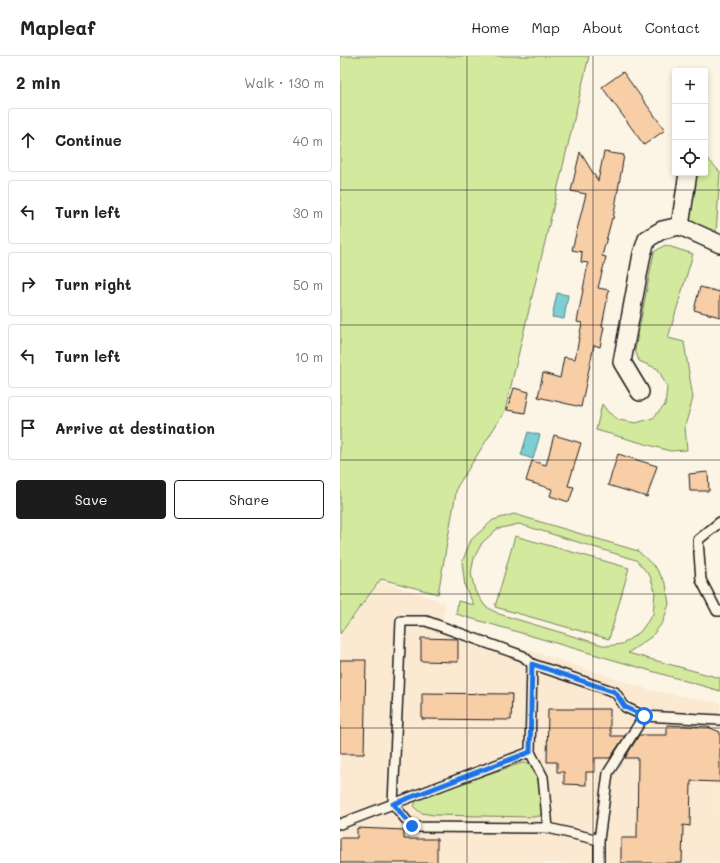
<!DOCTYPE html>
<html lang="en">
<head>
<meta charset="utf-8">
<style>
	body { margin:0; font-family:Mali,sans-serif; background:#f6f6f6; color:#222 }
	.controls { position:absolute; right:12px; top:12px; display:grid; overflow:hidden; border-radius:4px; box-shadow:0 2px 6px #0003 }
	.controls button { width:36px; height:36px; display:grid; place-items:center; padding:0; border:0; border-bottom:1px solid #e0e0e0; background:#fff; color:#222; font:20px sans-serif }
	.stop { position:absolute; width:12px; height:12px; margin:-9px; border:3px solid #1a73e8; border-radius:50%; background:#fff }
	.stop.end { background:#1a73e8; border-color:#fff; box-shadow:0 1px 4px #0008 }
	.list { margin:0; padding:0; list-style:none }
	h2 { display:flex; justify-content:space-between; align-items:center; height:52px; margin:0; padding:0 16px; font-size:17px }
	h2 small { font-size:13px; font-weight:400; color:#767676 }
	.list li { display:grid; grid-template-columns:26px 1fr auto; gap:12px; align-items:center; box-sizing:border-box; height:64px; margin:0 8px 8px; padding:0 8px; border:1px solid #e0e0e0; border-radius:4px }
	.list b { display:block; font-size:15px; white-space:nowrap }
	.list em { font-size:13px; font-style:normal; color:#767676 }
	.actions { display:flex; gap:8px; padding:12px 16px }
	.actions a { flex:1; padding:9px 0; border:1px solid #1c1c1c; border-radius:4px; text-align:center; font-size:14px; color:#1c1c1c }
	.actions .main { background:#1c1c1c; color:#fff }
	.icon { flex:none; width:22px; height:22px; fill:none; stroke:currentColor; stroke-width:2; stroke-linecap:round; stroke-linejoin:round }
	.map { position:relative; flex:none; width:380px; height:807px; overflow:hidden }
	header { display:flex; align-items:center; gap:24px; box-sizing:border-box; height:56px; padding:0 20px; background:#fff; border-bottom:1px solid #e0e0e0 }
	header strong { font-size:19px }
	nav { display:flex; gap:22px; margin-inline-start:auto; font-size:14px }
	main { display:flex }
	aside { flex:1; background:#fff }
	.map>svg:first-child { display:block }
	.built { fill:#fbe9d2 }
	.green { fill:#d2e99e; stroke:#77825d; fill-rule:evenodd }
	.water { fill:#7dcfd4; stroke:#56878a }
	.building { fill:#f8cea7; stroke:#1c1c1c }
	.lines { fill:none; stroke-linecap:round; stroke-linejoin:round }
	.service-casing { stroke:#1c1c1c; stroke-width:12 }
	.minor-casing { stroke:#1c1c1c; stroke-width:20 }
	.service { stroke:#fcf5e5; stroke-width:9 }
	.minor { stroke:#fcf5e5; stroke-width:17 }
	.route { stroke:#1a73e8; stroke-width:5 }
	.grid { fill:none; stroke:#1c1c1c; stroke-width:1; stroke-opacity:0.55 }
</style>
</head>
<body>
<header>
<strong>Mapleaf</strong>
<nav><a>Home</a><a>Map</a><a>About</a><a>Contact</a></nav>
</header>
<main>
<aside>
<h2>2 min<small>Walk · 130 m</small></h2>
<ul class="list">
<li><svg class="icon" aria-label="ahead" viewBox="0 0 24 24"><path d="M12 20V5M6 11l6-6 6 6"/></svg><div><b>Continue</b></div><em>40 m</em></li>
<li><svg class="icon" aria-label="left" viewBox="0 0 24 24"><path d="M17 20v-9H6M10 6l-5 5 5 5"/></svg><div><b>Turn left</b></div><em>30 m</em></li>
<li><svg class="icon" aria-label="right" viewBox="0 0 24 24"><path d="M7 20v-9h11M14 6l5 5-5 5"/></svg><div><b>Turn right</b></div><em>50 m</em></li>
<li><svg class="icon" aria-label="left" viewBox="0 0 24 24"><path d="M17 20v-9H6M10 6l-5 5 5 5"/></svg><div><b>Turn left</b></div><em>10 m</em></li>
<li><svg class="icon" aria-label="arrive" viewBox="0 0 24 24"><path d="M6 21V4h12l-3 4 3 4H6"/></svg><div><b>Arrive at destination</b></div></li>
</ul>
<div class="actions"><a class="main">Save</a><a>Share</a></div>
</aside>
<div class="map">
<svg width="380" height="807" viewBox="0 0 380 807">
	<rect width="100%" height="100%" fill="#fcf5e5"/>
	<filter id="ink" filterUnits="userSpaceOnUse"><feTurbulence type="fractalNoise" baseFrequency=".025" numOctaves="2"/><feDisplacementMap in="SourceGraphic" scale="8" xChannelSelector="R" yChannelSelector="G"/><feConvolveMatrix kernelMatrix="1 2 1 2 8 2 1 2 1" color-interpolation-filters="sRGB"/></filter>
	<g filter="url(#ink)">
		<polygon class="built" points="41,525 106,547 102,565 310,634 380,647 380,807 0,807 0,580"/>
		<g class="green">
			<polygon points="0,0 249,0 165,355 117,431 98,538 41,523 0,578"/>
			<polygon points="365,100 380,116 376,179 351,165 347,153 355,117 365,117"/>
			<polygon points="325,189 353,198 328,282 344,286 353,342 345,370 347,394 330,395 256,374 262,348 268,356 279,364 296,367 313,362 325,349 327,331 318,313 299,305 295,294 314,196"/>
			<path d="M174,458l124,37 18,17 10,16 3,20 -6,18 -12,15 -23,16 92,25v13l-264,-77 2,-13 16,4 -9,-18 -3,-25 9,-22 22,-20zM179,468l117,36 14,16 5,15 -2,23 -13,18 -18,12 -16,2 -107,-32 -14,-8 -10,-15 -4,-18 3,-15 8,-15 15,-14z"/>
			<polygon points="175,480 289,512 269,583 155,551"/>
			<polygon points="182,707 191,707 197,719 204,751 200,760 192,761 94,759 81,757 74,751 77,741"/>
		</g>
		<g class="water">
			<polygon points="217,237 228,239 224,263 212,261"/>
			<polygon points="188,376 200,379 193,403 181,399"/>
		</g>
		<g class="building">
			<polygon points="283,16 325,74 304,89 262,31"/>
			<polygon points="240,96 258,125 264,96 284,99 273,163 272,162 262,200 266,201 258,232 269,234 262,270 264,271 260,291 254,289 241,351 198,341 203,317 220,322 224,301 235,303 242,267 237,266 248,207 241,206 242,196 232,194 246,138 231,135"/>
			<polygon points="360,231 380,236 380,261 354,254"/>
			<polygon points="174,332 189,336 185,357 167,354"/>
			<polygon points="214,379 241,387 228,430 234,431 229,446 210,440 212,433 186,425 192,405 206,409"/>
			<polygon points="278,398 317,410 307,441 268,429"/>
			<polygon points="368,416 369,435 350,435 349,418"/>
			<polygon points="81,582 118,583 118,606 81,605"/>
			<polygon points="0,604 26,604 24,698 0,698"/>
			<polygon points="82,637 172,638 171,664 82,663"/>
			<polygon points="208,653 270,653 270,675 271,675 271,680 285,680 270,702 255,702 255,716 246,716 246,729 224,728 224,716 217,716 217,706 207,706"/>
			<polygon points="327,669 368,671 380,676 380,726 351,725 350,770 343,769 342,807 281,807 281,782 297,782 298,702 285,702 299,679 327,679"/>
			<polygon points="17,772 64,774 64,783 97,783 97,807 0,807 0,782 17,782"/>
		</g>
		<g class="lines">
			<g class="service-casing">
				<g id="service">
					<polyline points="380,466 358,484 361,524 377,555 380,555"/>
					<polyline points="192,608 183,600 86,565 61,565 53,748 72,771 208,772"/>
					<polygon points="192,608 275,636 285,651 304,660 268,717 259,784 208,772 203,721 190,696"/>
					<polyline points="304,660 380,664"/>
					<polyline points="0,768 190,696"/>
					<polyline points="259,807 259,784"/>
				</g>
			</g>
			<g class="minor-casing">
				<g id="minor">
					<polyline points="340,170 348,117"/>
					<polyline points="300,336 282,306 302,198 307,183 322,174 340,170 380,188"/>
				</g>
			</g>
			<use href="#service" class="service"/>
			<use href="#minor" class="minor"/>
		</g>
	</g>
	<g class="lines" filter="url(#ink)">
		<polyline class="route" points="72,770 53,748 190,696 192,608 275,636 285,651 304,660"/>
	</g>
	<path class="grid" d="M127,0v807M253,0v807M0,134h380M0,269h380M0,404h380M0,538h380M0,672h380"/>
</svg>
<div class="controls">
<button>+</button>
<button>−</button>
<button><svg class="icon" aria-label="locate" viewBox="0 0 24 24"><circle cx="12" cy="12" r="6"/><path d="M12 2v4M12 18v4M2 12h4M18 12h4"/></svg></button>
</div>
<div class="stop" style="left:304px;top:660px"></div>
<div class="stop end" style="left:72px;top:770px"></div>
</div>
</main>
</body>
</html>
